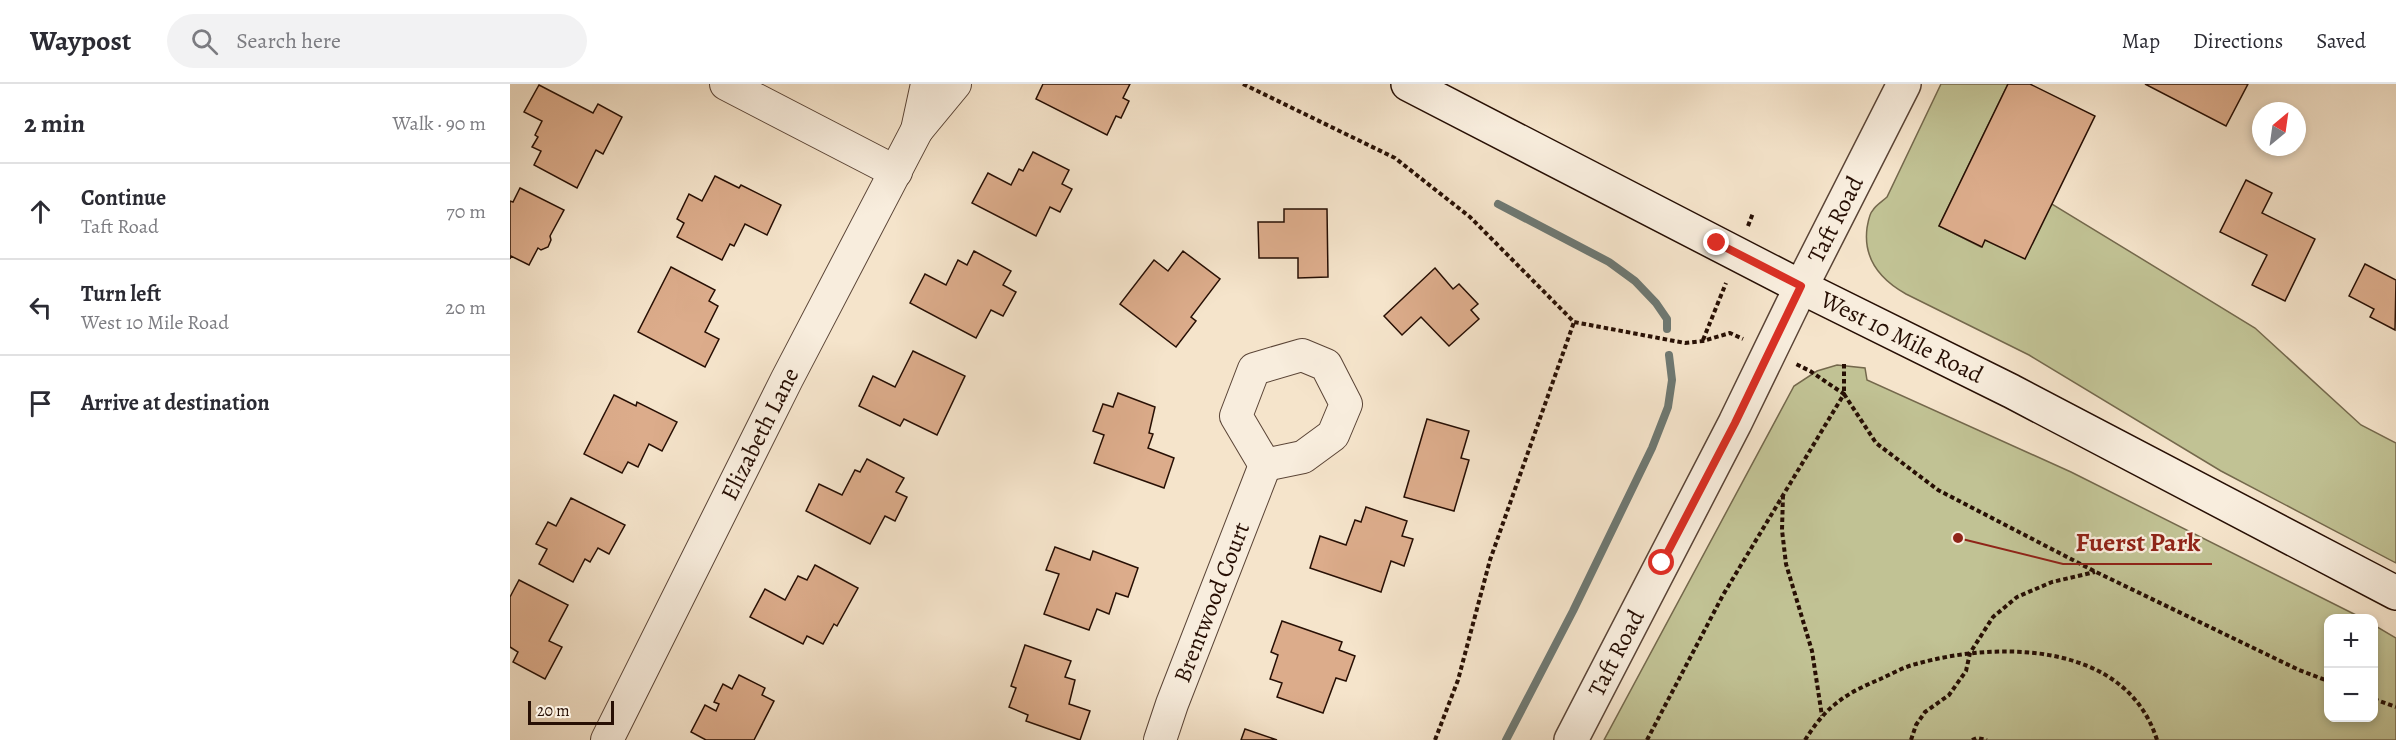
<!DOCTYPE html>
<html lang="en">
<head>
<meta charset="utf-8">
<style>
	body { margin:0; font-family:Alegreya,serif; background:#f2f2f3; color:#2b2b33 }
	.controls { position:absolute; right:18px; bottom:18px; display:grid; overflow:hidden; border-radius:12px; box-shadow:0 3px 9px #0003 }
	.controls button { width:54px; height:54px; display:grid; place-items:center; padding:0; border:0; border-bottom:2px solid #e1e1e2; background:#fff; color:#2b2b33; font:30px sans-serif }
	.compass { position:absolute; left:1742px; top:18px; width:54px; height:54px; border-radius:50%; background:#fff; box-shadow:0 3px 9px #0003; rotate:29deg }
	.scale { position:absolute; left:18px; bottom:15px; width:86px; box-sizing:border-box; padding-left:6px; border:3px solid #270f04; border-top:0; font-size:16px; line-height:21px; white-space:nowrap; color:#270f04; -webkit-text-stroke:4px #f8eddd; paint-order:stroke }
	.stop { position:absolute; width:18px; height:18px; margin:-14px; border:4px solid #d93025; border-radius:50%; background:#fff }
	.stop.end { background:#d93025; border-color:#fff; box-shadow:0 2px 6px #0008 }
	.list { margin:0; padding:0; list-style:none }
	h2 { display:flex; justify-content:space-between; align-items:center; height:78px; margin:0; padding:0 24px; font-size:26px }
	h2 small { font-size:20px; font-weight:400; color:#7c7c81 }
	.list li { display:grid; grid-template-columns:39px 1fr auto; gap:18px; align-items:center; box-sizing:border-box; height:96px; padding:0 24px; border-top:2px solid #e1e1e2 }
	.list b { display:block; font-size:22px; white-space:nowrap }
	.list p { margin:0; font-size:20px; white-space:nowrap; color:#7c7c81 }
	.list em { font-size:20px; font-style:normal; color:#7c7c81 }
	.icon { flex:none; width:33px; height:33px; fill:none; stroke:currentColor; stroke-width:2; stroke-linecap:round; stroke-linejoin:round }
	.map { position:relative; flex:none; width:1886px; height:656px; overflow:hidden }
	header { display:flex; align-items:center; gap:36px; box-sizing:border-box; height:84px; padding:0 30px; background:#fff; border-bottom:2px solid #e1e1e2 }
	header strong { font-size:28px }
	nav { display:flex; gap:33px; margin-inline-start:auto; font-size:21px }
	.search { width:420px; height:54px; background:#f2f2f3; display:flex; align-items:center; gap:15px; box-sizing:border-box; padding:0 21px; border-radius:33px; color:#7c7c81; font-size:22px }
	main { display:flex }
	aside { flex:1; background:#fff }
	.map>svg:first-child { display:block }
	.green { fill:#c1c294; stroke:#74684c; stroke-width:1.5 }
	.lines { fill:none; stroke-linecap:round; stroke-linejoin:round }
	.stream { stroke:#6e7872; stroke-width:8 }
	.building { fill:#dcac8b; stroke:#270f04; stroke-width:1.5 }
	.minor-casing { stroke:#5a4436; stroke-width:34 }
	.tertiary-casing { stroke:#5a4436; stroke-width:36 }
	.secondary-casing { stroke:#270f04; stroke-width:36 }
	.path { stroke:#270f04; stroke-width:4; stroke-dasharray:4.5 3; stroke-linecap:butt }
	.minor { stroke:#f8eddd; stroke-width:32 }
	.tertiary { stroke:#f8eddd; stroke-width:33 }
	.secondary { stroke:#f8eddd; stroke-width:33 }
	.route { stroke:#d93025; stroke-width:8 }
	.labels { text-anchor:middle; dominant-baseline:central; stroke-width:4.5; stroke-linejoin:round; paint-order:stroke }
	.street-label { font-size:24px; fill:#270f04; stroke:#f8eddd }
	.leader { fill:none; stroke:#8f2418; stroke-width:2 }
	.callout-dot { fill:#8f2418; stroke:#f8eddd; stroke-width:2 }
	.callout-label { font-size:26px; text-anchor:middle; font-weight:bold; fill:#8f2418; stroke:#f8eddd; stroke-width:4.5; stroke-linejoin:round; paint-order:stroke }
</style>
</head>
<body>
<header>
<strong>Waypost</strong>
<div class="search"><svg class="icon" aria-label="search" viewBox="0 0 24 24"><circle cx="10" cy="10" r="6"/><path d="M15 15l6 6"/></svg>Search here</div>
<nav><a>Map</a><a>Directions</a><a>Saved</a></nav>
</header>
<main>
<aside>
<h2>2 min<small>Walk · 90 m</small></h2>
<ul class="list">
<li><svg class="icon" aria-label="ahead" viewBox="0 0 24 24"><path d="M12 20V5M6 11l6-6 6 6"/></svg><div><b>Continue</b><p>Taft Road</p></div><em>70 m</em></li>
<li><svg class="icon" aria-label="left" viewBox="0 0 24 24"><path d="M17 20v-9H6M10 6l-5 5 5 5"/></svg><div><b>Turn left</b><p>West 10 Mile Road</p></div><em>20 m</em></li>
<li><svg class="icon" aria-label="arrive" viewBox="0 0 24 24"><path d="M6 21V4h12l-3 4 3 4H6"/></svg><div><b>Arrive at destination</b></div></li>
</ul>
</aside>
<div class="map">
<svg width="1886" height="656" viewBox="0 0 1886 656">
	<rect width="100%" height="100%" fill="#f5e4cb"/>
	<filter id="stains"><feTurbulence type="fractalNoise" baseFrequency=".00333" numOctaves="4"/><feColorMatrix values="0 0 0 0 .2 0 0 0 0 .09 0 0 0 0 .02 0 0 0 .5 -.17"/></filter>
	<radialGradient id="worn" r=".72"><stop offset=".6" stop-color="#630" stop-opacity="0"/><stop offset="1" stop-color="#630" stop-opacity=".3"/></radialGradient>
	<g class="green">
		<path d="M1431,0h67l-69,142 42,21 4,-7 67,-36 203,124 106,97 35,18v120l-175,-92 -192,-116 -123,-61c-25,-14 -43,-35 -39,-66 1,-5 2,-14 6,-18 3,-5 10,-9 14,-13z"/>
		<polygon points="1327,281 1355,284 1357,296 1561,388 1852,534 1818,534 1818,634 1864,634 1864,541 1886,554 1886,656 1094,656 1284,302 1307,287"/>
	</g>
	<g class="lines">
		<g class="stream">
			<polyline points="988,120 1099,178 1125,197 1146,219 1157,235 1157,245"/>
			<polyline points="996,656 1063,527 1142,364 1158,323 1162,296 1159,271"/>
		</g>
	</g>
	<g class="building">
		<polygon points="533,0 620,0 613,14 619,17 611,34 606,32 597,51 526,15"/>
		<polygon points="1498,0 1520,0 1585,32 1515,175 1475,156 1472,163 1429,142"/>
		<polygon points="1635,0 1738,0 1716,42"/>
		<polygon points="29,1 83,29 88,20 112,33 93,70 86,66 67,104 24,81 31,67 22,63 28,53 25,51 32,37 14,28"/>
		<polygon points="523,68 559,86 552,100 562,105 550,128 540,123 526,152 462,119 478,89 501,101 509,85 513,87"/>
		<polygon points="205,92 229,104 231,101 271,121 257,151 235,140 224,162 220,160 212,176 167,153 174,139 167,135 179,110 192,117"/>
		<polygon points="1736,96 1762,109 1752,129 1805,155 1775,217 1742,201 1757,171 1710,148"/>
		<polygon points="10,104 54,126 40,152 41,156 38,163 31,166 28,164 19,181 1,172 0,175 0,117 3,118"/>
		<polygon points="774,125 817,125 818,193 788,194 788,174 749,174 748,138 774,138"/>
		<polygon points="464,167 501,187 493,201 506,208 493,232 481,226 466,254 400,219 415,190 436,201 448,176 457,181"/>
		<polygon points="673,167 710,195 681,233 686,237 666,263 610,220 644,176 658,187"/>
		<polygon points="1855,180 1886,196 1885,246 1860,233 1864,225 1839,212"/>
		<polygon points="161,183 205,206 199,217 208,222 195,248 209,255 195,283 128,248"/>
		<polygon points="925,184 943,205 949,200 968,220 961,226 969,235 939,262 911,233 892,251 874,232"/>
		<polygon points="403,267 455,292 427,351 394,335 390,342 349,322 363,292 385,303"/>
		<polygon points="608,309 645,323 639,349 643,350 638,364 664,374 654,404 584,379 594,351 583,347 593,320 603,323"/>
		<polygon points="104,311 126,322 127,318 167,338 152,367 139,360 128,383 118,378 112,389 74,370"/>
		<polygon points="917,335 959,347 951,374 959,376 944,427 894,413"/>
		<polygon points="357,375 394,394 386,408 397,413 385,437 375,432 360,460 296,427 309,400 332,411 345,386 350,388"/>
		<polygon points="61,414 115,441 99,470 88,464 80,478 75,475 63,498 29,480 37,465 26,460 38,438 46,442"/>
		<polygon points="856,423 897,437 892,452 903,455 894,482 881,477 871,508 800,484 810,452 836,461 845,436 851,438"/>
		<polygon points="545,463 580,476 583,467 628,484 618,513 606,509 599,530 587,525 579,546 534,530 549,490 536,486"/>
		<polygon points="305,481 348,504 327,542 324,540 313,560 297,552 293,560 240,533 255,505 275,516 288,492 297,496"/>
		<polygon points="9,496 58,521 39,557 52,563 35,595 3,578 8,568 0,563 0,513"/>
		<polygon points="772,537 832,558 829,566 845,572 836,597 826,594 813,629 767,613 772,599 760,595 768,571 761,568"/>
		<polygon points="515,561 561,577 555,593 565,596 559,620 580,627 570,656 516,637 518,631 499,623 506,604 501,602"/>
		<polygon points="229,591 255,604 252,611 264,617 244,656 196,656 181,648 195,621 206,627 209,620 204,618 213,600 222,605"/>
		<polygon points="735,645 767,656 731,656"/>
	</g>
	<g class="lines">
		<g class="minor-casing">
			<g id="minor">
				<polyline points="216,0 386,88"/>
				<polyline points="417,0 407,46 445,0"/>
				<polygon points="792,271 816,281 836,320 823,351 793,373 755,381 726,332 744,285"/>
				<path id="s1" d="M97,656l180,-361 130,-249"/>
				<path id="s2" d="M650,656l12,-36 93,-239"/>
			</g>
		</g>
		<g class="tertiary-casing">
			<g id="tertiary">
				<path id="s3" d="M1061,656l164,-317 66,-136 103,-203"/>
			</g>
		</g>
		<g class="secondary-casing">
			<g id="secondary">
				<path id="s4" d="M898,0l393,203 210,104 385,202"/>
			</g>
		</g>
		<g class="path">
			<polyline points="733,0 885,74 960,133 1064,238 1175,259 1193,257 1220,249 1233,255"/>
			<polyline points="1238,142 1243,129"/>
			<polyline points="1193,256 1216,199"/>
			<polyline points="1334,280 1334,310 1366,359 1428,406 1586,488 1789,586 1818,597"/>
			<polyline points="1273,411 1272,446 1276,480 1302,567 1312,632"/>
			<polyline points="1864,615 1886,623"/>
			<polyline points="925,656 948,596 980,476 1064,238"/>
			<polyline points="1137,656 1213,511 1334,310 1300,287 1286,280"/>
			<path d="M1295,656c9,-14 19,-28 33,-38 11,-9 26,-16 40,-22 12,-5 25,-13 38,-16 81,-23 210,-23 241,76"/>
			<polyline points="1401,656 1406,641 1415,628 1439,611 1456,587 1460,569 1483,533 1507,513 1542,498 1585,488"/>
			<polyline points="1462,656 1467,654 1477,656"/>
		</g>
		<use href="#minor" class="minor"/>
		<use href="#tertiary" class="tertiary"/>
		<use href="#secondary" class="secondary"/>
	</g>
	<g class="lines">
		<polyline class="route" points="1152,479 1225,339 1291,202 1207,159"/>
	</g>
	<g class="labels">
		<g class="street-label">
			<text stroke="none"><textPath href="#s3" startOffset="584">Taft Road</textPath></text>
			<text stroke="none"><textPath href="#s4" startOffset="555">West 10 Mile Road</textPath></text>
			<text stroke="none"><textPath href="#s1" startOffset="342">Elizabeth Lane</textPath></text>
			<text stroke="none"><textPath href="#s2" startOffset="147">Brentwood Court</textPath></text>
			<text stroke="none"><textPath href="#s3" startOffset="98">Taft Road</textPath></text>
		</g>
	</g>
	<path class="leader" d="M1448 454L1553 480H1702"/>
	<circle class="callout-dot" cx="1448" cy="454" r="6"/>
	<g class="callout-label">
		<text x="1628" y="467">Fuerst Park</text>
	</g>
	<rect width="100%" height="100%" filter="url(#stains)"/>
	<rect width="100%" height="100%" fill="url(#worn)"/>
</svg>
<div class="controls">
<button>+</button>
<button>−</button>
</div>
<svg class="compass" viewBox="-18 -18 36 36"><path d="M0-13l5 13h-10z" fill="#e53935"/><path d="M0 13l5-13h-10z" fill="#7c7c81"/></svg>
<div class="scale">20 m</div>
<div class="stop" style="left:1152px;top:479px"></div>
<div class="stop end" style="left:1207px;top:159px"></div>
</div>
</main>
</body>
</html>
